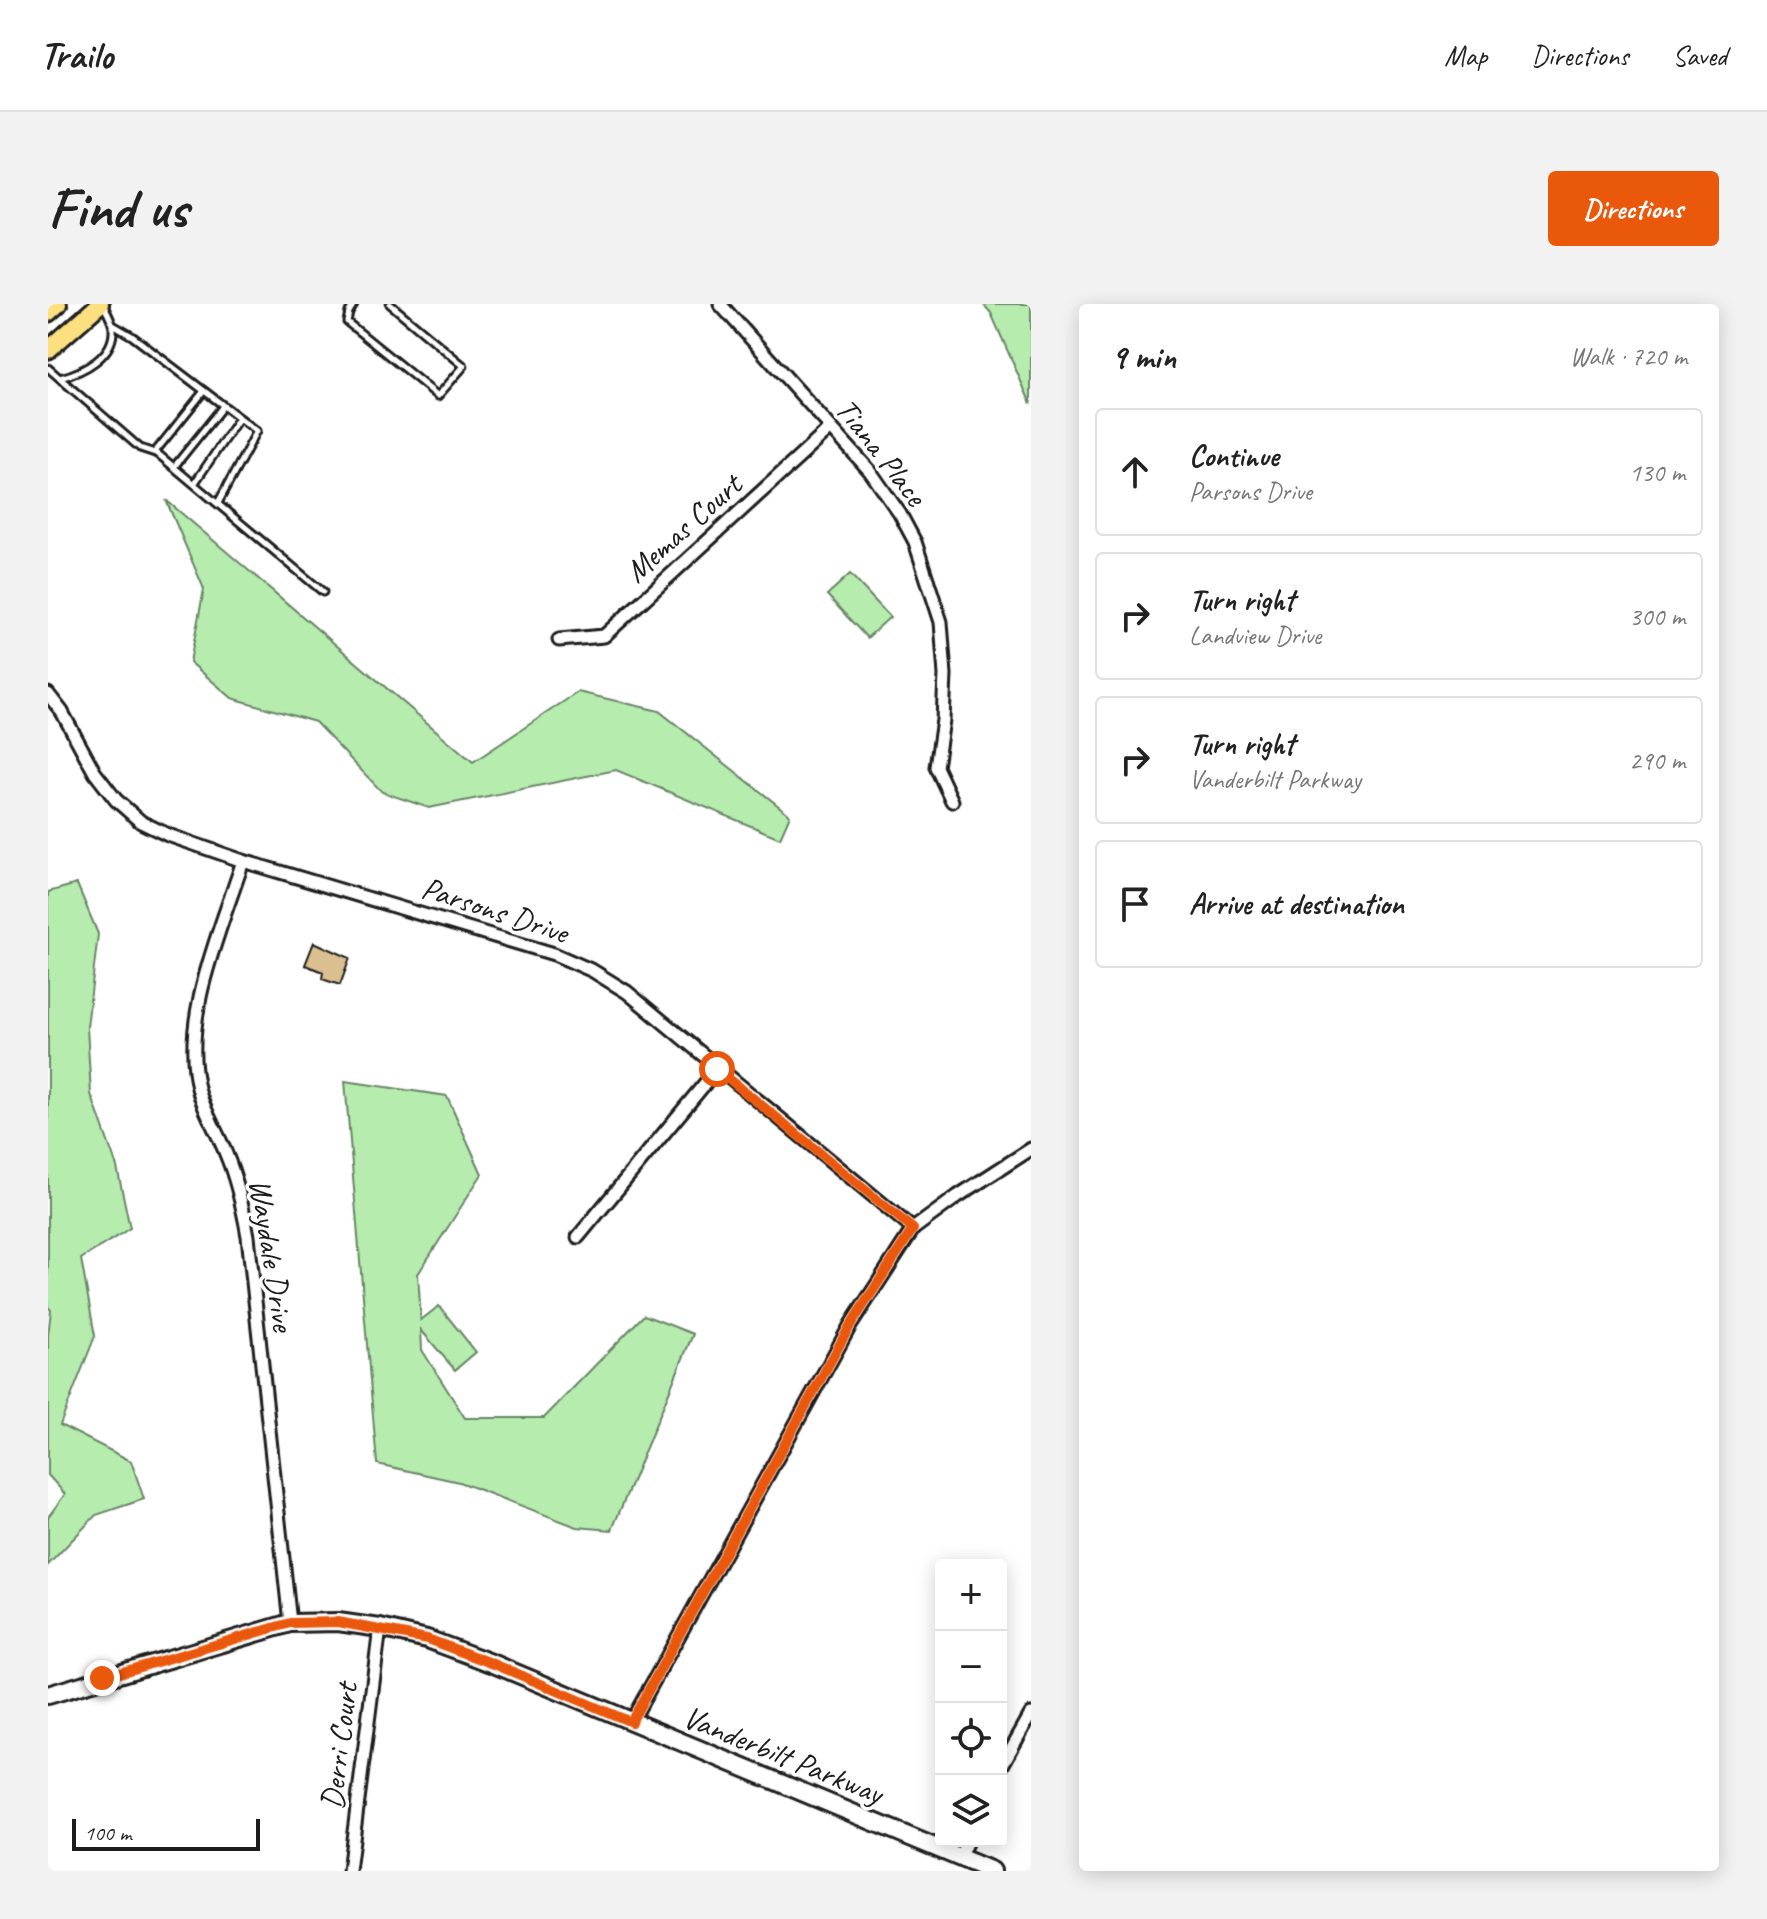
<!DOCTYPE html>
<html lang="en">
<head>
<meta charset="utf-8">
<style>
	body { margin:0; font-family:Caveat,sans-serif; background:#f2f2f2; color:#222 }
	.controls { position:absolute; right:24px; bottom:24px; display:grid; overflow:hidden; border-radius:8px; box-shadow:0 4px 20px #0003 }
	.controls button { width:72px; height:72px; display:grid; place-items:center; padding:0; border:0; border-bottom:2px solid #e0e0e0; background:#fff; color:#222; font:40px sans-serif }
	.scale { position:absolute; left:24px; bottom:20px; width:188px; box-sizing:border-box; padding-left:8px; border:4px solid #1c1c1c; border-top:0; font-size:22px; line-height:28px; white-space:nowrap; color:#1c1c1c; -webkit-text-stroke:6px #fff; paint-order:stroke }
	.stop { position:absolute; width:24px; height:24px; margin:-18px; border:6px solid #ea580c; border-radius:50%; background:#fff }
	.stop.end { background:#ea580c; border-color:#fff; box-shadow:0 2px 8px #0008 }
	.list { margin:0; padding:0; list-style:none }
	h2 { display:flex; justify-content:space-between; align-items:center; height:104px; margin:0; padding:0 32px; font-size:34px }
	h2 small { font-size:26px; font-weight:400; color:#767676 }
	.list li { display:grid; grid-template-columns:52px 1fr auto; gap:24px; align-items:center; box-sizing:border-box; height:128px; margin:0 16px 16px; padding:0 16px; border:2px solid #e0e0e0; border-radius:8px }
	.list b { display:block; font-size:30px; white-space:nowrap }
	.list p { margin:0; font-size:26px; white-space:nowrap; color:#767676 }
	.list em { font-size:26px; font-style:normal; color:#767676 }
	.icon { flex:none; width:44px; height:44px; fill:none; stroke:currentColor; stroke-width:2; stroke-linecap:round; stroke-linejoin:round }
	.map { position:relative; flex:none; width:983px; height:1567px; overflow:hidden; border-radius:8px }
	header { display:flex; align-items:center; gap:48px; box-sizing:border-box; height:112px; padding:0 40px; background:#fff; border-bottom:2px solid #e0e0e0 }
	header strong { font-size:38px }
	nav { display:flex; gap:44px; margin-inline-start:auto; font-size:28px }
	.intro { display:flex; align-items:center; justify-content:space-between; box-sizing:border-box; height:192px; padding:0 48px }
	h1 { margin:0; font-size:56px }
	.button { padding:20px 36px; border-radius:8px; background:#ea580c; color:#fff; font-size:28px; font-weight:700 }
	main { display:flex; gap:48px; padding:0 48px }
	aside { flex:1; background:#fff; border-radius:8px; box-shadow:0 4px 20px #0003 }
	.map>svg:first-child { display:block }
	.green { fill:#b6edaf; stroke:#698466; stroke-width:2 }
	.building { fill:#dcbf90; stroke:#1c1c1c; stroke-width:2 }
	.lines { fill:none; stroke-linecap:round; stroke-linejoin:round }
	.service-casing { stroke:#1c1c1c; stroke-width:11 }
	.minor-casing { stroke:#1c1c1c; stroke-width:17 }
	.secondary-casing { stroke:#1c1c1c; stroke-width:22 }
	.primary-casing { stroke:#1c1c1c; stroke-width:22 }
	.service { stroke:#fff; stroke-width:5 }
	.minor { stroke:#fff; stroke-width:11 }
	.secondary { stroke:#fff; stroke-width:16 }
	.primary { stroke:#fce080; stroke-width:16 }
	.route { stroke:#ea580c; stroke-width:10 }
	.labels { text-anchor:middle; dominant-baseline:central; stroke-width:7; stroke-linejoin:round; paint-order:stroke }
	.street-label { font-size:32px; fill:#1c1c1c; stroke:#fff }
</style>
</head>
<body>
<header>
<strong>Trailo</strong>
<nav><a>Map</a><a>Directions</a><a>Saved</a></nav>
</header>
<div class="intro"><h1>Find us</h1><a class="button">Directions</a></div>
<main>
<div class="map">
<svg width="983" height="1567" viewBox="0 0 983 1567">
	<rect width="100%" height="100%" fill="#fff"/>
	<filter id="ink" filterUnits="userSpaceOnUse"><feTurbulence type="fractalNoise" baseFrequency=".0125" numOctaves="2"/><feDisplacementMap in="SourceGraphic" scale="16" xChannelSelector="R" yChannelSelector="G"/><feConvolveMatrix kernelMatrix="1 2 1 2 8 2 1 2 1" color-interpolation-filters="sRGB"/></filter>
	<g filter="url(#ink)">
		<g class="green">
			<polygon points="935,0 983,0 983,100 943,9"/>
			<polygon points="118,196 425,458 530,388 611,407 742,511 732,534 568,466 381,504 334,488 267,418 184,394 142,358 156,285"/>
			<polygon points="802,270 842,313 819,334 779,291"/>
			<polygon points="29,580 50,630 39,723 43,790 69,863 82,924 33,955 47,1032 12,1121 83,1157 96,1195 48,1211 0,1261 0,1213 17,1190 0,1171 0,1032 3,1006 0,1003 0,588"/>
			<polygon points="297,777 399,792 434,870 370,970 373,1016 391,1002 428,1048 407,1066 373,1026 374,1046 417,1114 496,1114 596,1011 645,1030 564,1226 529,1223 411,1178 329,1160"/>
		</g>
		<polygon class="building" points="266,638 302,654 292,681 274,675 275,668 257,661"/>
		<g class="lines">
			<g class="service-casing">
				<g id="service">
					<polyline points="306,0 301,8 299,18 390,92 416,62 342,0"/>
					<polyline points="65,21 84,32 209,127 170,199"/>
					<polyline points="0,64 92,144 110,150 275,288"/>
					<path d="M12,74c23,-6 55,-22 53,-50 -1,-8 -7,-17 -10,-24"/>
					<polyline points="107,148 156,87"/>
					<polyline points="126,163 175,102"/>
					<polyline points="146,180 191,114"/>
				</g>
			</g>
			<g class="minor-casing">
				<g id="minor">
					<polyline points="672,0 822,167 852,210 867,238 893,318 897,371 895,416 888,463 904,497"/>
					<polyline points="511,336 556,332 783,124"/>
					<polyline points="0,390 14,408 47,469 68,496 93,518 120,531 195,557 506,650 545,667 579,688 865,925"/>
					<path d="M195,557c-22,68 -64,160 -44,231 6,21 19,41 27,62 11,26 17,54 22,82l42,387"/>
					<polyline points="530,933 669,765"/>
					<polyline points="583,1418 802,1022 865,925 910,892 983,845"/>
					<polyline points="953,1463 983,1410"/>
					<polyline points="911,1554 919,1537"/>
					<polyline points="301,1567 332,1324"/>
				</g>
			</g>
			<g class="secondary-casing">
				<polyline id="secondary" points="0,1391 242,1319 290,1318 332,1324 379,1335 446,1360 944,1567"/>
			</g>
			<g class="primary-casing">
				<g id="primary">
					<polyline points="0,9 10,0"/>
					<polyline points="0,46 52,0"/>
				</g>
			</g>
			<use href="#service" class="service"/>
			<use href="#minor" class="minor"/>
			<use href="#secondary" class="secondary"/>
			<use href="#primary" class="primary"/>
		</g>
	</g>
	<g class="lines" filter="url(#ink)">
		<polyline class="route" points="54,1374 242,1319 290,1318 379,1335 446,1360 583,1418 802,1022 865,925 669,765"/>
	</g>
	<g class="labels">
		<g class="street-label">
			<text transform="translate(833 148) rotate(52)">Tiana Place</text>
			<text transform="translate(635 224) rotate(-42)">Memas Court</text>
			<text transform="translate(447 606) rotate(18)">Parsons Drive</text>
			<text transform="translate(224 951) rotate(81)">Waydale Drive</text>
			<text transform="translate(291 1442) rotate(-83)">Derri Court</text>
			<text transform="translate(735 1451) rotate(22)">Vanderbilt Parkway</text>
		</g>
	</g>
</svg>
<div class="controls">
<button>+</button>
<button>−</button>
<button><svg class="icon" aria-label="locate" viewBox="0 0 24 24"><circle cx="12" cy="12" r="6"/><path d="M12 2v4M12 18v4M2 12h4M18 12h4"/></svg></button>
<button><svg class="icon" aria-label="layers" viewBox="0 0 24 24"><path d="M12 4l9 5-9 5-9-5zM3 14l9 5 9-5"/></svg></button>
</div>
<div class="scale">100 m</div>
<div class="stop" style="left:669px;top:765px"></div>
<div class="stop end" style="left:54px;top:1374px"></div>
</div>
<aside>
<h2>9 min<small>Walk · 720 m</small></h2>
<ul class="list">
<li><svg class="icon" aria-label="ahead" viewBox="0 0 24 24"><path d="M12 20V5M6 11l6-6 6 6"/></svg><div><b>Continue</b><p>Parsons Drive</p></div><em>130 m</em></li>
<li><svg class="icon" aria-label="right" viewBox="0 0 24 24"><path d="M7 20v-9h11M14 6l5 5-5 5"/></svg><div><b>Turn right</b><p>Landview Drive</p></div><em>300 m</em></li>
<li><svg class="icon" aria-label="right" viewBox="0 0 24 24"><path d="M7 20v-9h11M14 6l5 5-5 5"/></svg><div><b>Turn right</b><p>Vanderbilt Parkway</p></div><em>290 m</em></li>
<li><svg class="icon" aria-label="arrive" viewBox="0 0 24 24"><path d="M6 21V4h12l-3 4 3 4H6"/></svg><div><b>Arrive at destination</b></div></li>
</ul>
</aside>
</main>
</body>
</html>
